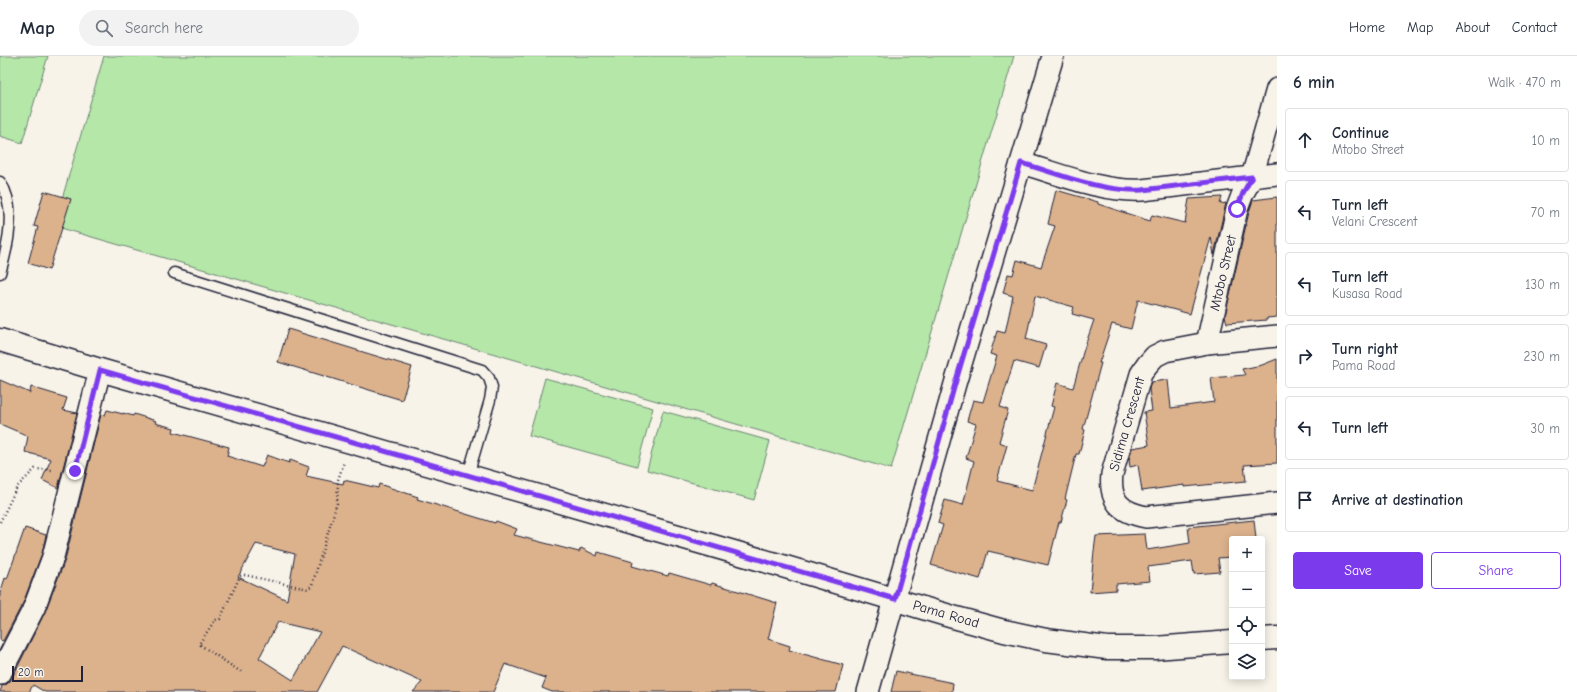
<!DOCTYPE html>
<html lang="en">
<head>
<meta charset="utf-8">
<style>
	body { margin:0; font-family:"Comic Neue",sans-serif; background:#f2f2f3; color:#1f2937 }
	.controls { position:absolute; right:12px; bottom:12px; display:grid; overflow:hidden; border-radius:4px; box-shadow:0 2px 10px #0003 }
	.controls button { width:36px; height:36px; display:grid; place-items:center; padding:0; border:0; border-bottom:1px solid #e0e1e3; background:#fff; color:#1f2937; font:20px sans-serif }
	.scale { position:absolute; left:12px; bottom:10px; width:71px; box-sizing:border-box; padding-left:4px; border:2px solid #22223b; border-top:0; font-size:11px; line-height:14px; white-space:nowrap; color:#22223b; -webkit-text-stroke:3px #f7f3e8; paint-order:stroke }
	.stop { position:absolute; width:12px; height:12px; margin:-9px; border:3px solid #7c3aed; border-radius:50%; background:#fff }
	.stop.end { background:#7c3aed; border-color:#fff; box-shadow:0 1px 4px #0008 }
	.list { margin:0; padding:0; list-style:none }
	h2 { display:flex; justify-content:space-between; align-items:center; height:52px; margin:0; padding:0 16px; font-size:17px }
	h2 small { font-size:13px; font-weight:400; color:#747a83 }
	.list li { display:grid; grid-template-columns:26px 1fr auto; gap:12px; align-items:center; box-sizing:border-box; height:64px; margin:0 8px 8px; padding:0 8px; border:1px solid #e0e1e3; border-radius:4px }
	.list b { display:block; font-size:15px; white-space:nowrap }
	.list p { margin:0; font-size:13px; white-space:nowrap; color:#747a83 }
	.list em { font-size:13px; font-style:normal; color:#747a83 }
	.actions { display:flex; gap:8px; padding:12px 16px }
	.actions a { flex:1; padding:9px 0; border:1px solid #7c3aed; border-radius:4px; text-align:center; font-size:14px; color:#7c3aed }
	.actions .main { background:#7c3aed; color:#fff }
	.icon { flex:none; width:22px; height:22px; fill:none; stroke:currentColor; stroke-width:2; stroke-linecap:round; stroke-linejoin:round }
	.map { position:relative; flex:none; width:1277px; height:636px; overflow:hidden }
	header { display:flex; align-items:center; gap:24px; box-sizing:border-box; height:56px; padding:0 20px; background:#fff; border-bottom:1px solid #e0e1e3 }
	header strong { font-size:19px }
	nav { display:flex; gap:22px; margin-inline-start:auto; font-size:14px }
	.search { width:280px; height:36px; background:#f2f2f3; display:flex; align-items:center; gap:10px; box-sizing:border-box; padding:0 14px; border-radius:22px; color:#747a83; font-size:15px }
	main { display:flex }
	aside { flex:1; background:#fff }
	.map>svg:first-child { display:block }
	.green { fill:#b4e7a8; stroke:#6b8472 }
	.building { fill:#dcb28d; stroke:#22223b; fill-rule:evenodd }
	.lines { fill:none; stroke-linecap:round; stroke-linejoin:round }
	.service-casing { stroke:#22223b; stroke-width:13 }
	.minor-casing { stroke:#22223b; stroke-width:24 }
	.tertiary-casing { stroke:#22223b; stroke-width:25 }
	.path { stroke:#22223b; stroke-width:2.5; stroke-dasharray:1 3; stroke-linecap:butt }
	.service { stroke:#f7f3e8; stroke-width:10 }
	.minor { stroke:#f7f3e8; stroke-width:21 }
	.tertiary { stroke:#f7f3e8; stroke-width:22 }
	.route { stroke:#7c3aed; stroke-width:5 }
	.labels { text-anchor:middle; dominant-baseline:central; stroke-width:3.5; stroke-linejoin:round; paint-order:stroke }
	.street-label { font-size:14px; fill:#22223b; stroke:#f7f3e8 }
</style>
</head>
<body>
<header>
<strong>Map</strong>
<div class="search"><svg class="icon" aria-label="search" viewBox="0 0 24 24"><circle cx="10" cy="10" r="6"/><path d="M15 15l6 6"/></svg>Search here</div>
<nav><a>Home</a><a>Map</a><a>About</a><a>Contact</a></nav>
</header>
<main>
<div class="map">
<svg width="1277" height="636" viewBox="0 0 1277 636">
	<rect width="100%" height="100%" fill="#f7f3e8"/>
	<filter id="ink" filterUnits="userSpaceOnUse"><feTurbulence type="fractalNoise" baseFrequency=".025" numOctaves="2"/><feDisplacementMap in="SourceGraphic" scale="8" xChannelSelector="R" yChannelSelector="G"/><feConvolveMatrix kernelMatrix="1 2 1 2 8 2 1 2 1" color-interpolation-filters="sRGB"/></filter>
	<g filter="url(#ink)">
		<g class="green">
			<polygon points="0,0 48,0 22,87 0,80"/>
			<polygon points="104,0 1014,0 891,413 54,170"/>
			<polygon points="545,322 653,352 637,410 529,380"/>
			<polygon points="663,355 770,385 754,444 647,414"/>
		</g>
		<g class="building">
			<path d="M1056,134l42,12v2l52,17 2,-6 33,8 4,-24 33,-2 -2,7 6,-1 -12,52 -3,-18 -21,77 -52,-14 -7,29 -19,-5 -13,39h2l-18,66 2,1 -6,24h-3l-11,45 2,1 -6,22h-2l-11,43 -60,-14 -8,28 -49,-14 12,-40 -5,-2 7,-23 18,5 11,-44 -8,-3 10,-34 -9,-3 6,-21 10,2 14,-46 -7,-2 7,-23 8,2 8,-37 -10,-3 5,-19 5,1 4,-15 24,7 14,-41 -7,-2zM1035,240l39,11 -2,7 22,6 -10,29 -11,39 -16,-5 -6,23 3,1 -22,83 -35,-9 10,-36 -8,-3 9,-32 -8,-3 14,-46 25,7 7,-23 -20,-6z"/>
			<polygon points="44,135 71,143 49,214 28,207 38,171 34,170"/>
			<polygon points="1277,141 1277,261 1267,262 1267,264 1227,267 1225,260 1249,156 1253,144"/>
			<polygon points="288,273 412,311 402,344 278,306"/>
			<polygon points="1277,303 1277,407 1244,409 1246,425 1184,431 1184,429 1142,435 1138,409 1130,411 1129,404 1132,392 1149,389 1144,356 1152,355 1149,333 1151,326 1168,324 1171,352 1214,346 1211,322 1245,319 1242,313 1262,309"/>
			<polygon points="0,324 30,337 31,331 67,342 63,354 77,357 58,432 42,424 51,403 25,396 28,380 0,368"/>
			<path d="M107,354l16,4v-1l10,3 1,-2 22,7 -1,2 19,5 -1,4 56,15 -2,9 35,11 5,-12 22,8 1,-3 19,7 -3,9 37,8 1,-4 34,8 1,-4 39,13 -1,2 78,24 1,-2 21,8 -3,6 65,17 2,-4 16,8 1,-4 35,10 -1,4 36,10 1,-3 42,12 1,-2 65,20 -9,36 22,7 -1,4 54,15 -7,27h-284l-10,-4 4,-10 -41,-14 -12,28h-80l9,-10 -80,-36 -25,46h-272l-12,-7 -4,7h-29l2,-6 5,-2 4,-4 34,-68 20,-52 36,-146 4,1zM256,488l39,10 -8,46 -49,-23zM278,566l42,10 -27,48 -34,-22z"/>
			<polygon points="1254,464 1256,483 1232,483 1232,501 1218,502 1220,516 1194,518 1192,505 1148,511 1150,525 1116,528 1116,534 1090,536 1094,495 1096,480 1145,478 1147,494 1190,487 1188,471"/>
			<polygon points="25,472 46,479 42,497 23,547 3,585 0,584 0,538 5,522 7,523"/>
			<polygon points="896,615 953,627 952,636 891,636"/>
		</g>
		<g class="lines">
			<g class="service-casing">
				<g id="service">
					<path d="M0,126c17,24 8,65 0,91"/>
					<polyline points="174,217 482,314 489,322 492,331 490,344 468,419"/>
				</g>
			</g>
			<g class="minor-casing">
				<g id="minor">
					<path d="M1021,107c39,11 80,29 121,27l135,-16"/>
					<path d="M1277,280l-70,7 -42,8 -10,5 -8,9 -6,9 -29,100c-3,27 8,38 34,43l131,-14"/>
					<polyline points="1207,287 1237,153 1243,137 1252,121 1277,33"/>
					<polyline points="0,618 34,552 53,501 100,314"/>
					<polyline points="868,636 955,328 1053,0"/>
				</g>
			</g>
			<g class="tertiary-casing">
				<g id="tertiary">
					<polyline points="0,284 100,314 779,509 953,561 1004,575 1046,584 1107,592 1155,592 1232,586"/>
					<polyline points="1262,583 1277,582"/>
				</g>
			</g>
			<g class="path">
				<polyline points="0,466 17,431 35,413 52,414"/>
				<polyline points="241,616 199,588 215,564 220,563 240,520 245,519 308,533 312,529 337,447 338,424 344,406"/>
			</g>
			<use href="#service" class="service"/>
			<use href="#minor" class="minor"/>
			<use href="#tertiary" class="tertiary"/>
		</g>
	</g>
	<g class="lines" filter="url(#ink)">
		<path class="route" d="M75,415l25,-101 250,71 545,158 60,-215 66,-221c39,11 80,29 121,27l110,-13 -9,16 -6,16"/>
	</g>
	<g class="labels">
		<g class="street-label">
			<text transform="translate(1223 217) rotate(-77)">Mtobo Street</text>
			<text transform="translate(1127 368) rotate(-74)">Sidima Crescent</text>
			<text transform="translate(946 558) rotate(16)">Pama Road</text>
		</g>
	</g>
</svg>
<div class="controls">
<button>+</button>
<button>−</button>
<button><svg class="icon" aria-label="locate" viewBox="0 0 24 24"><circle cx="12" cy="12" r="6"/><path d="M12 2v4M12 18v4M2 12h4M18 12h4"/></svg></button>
<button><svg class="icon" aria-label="layers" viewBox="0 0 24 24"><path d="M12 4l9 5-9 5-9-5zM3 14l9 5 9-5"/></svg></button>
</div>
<div class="scale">20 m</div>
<div class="stop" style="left:1237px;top:153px"></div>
<div class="stop end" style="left:75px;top:415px"></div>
</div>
<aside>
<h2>6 min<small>Walk · 470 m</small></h2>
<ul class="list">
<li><svg class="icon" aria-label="ahead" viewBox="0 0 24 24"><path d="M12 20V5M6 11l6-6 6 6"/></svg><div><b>Continue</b><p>Mtobo Street</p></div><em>10 m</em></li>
<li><svg class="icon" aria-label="left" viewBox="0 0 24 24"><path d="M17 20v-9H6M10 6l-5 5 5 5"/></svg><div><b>Turn left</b><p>Velani Crescent</p></div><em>70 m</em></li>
<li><svg class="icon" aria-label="left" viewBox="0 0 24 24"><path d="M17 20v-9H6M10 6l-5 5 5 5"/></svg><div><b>Turn left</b><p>Kusasa Road</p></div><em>130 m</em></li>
<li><svg class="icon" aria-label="right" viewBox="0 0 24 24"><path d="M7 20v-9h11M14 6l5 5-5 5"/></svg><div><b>Turn right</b><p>Pama Road</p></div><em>230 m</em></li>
<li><svg class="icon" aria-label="left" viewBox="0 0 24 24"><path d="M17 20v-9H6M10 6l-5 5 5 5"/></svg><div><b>Turn left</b></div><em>30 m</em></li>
<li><svg class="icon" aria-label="arrive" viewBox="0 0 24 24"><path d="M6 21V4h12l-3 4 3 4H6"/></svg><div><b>Arrive at destination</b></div></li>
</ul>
<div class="actions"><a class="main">Save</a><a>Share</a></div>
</aside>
</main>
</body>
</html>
